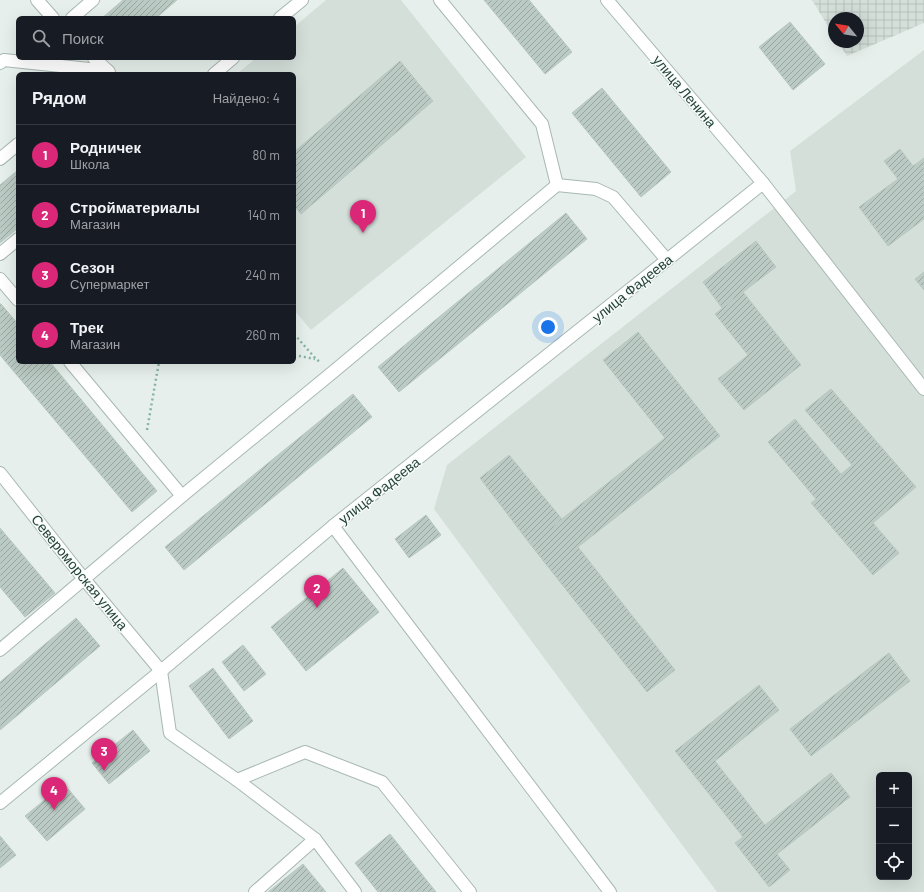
<!DOCTYPE html>
<html lang="ru">
<head>
<meta charset="utf-8">
<style>
	body { margin:0; font-family:Barlow,sans-serif; background:#242831; color:#f1f3f6 }
	.controls { position:absolute; right:12px; bottom:12px; display:grid; overflow:hidden; border-radius:6px; box-shadow:0 4px 16px #0002 }
	.controls button { width:36px; height:36px; display:grid; place-items:center; padding:0; border:0; border-bottom:1px solid #363941; background:#171b24; color:#f1f3f6; font:20px sans-serif }
	.compass { position:absolute; left:828px; top:12px; width:36px; height:36px; border-radius:50%; background:#171b24; box-shadow:0 4px 16px #0002; rotate:300deg }
	.you { position:absolute; left:548px; top:327px; width:14px; height:14px; margin:-10px; border:3px solid #fff; border-radius:50%; background:#1a73e8; box-shadow:0 0 0 6px #1a73e833 }
	.badge { display:grid; place-items:center; width:26px; height:26px; border-radius:50%; background:#db2777; color:#fff; font-size:13px; font-weight:700 }
	.pin { position:absolute; translate:-50% -33px; filter:drop-shadow(0 1px 2px #0008) }
	.pin::after { content:''; position:absolute; top:21px; width:14px; height:12px; background:inherit; clip-path:polygon(0 0,100% 0,50% 100%) }
	.list { margin:0; padding:0; list-style:none }
	h2 { display:flex; justify-content:space-between; align-items:center; height:52px; margin:0; padding:0 16px; font-size:17px }
	h2 small { font-size:13px; font-weight:400; color:#9ea1a6 }
	.list li { display:grid; grid-template-columns:26px 1fr auto; gap:12px; align-items:center; box-sizing:border-box; height:60px; padding:0 16px; border-top:1px solid #363941 }
	.list b { display:block; font-size:15px; white-space:nowrap }
	.list p { margin:0; font-size:13px; white-space:nowrap; color:#9ea1a6 }
	.list em { font-size:13px; font-style:normal; color:#9ea1a6 }
	.icon { flex:none; width:22px; height:22px; fill:none; stroke:currentColor; stroke-width:2; stroke-linecap:round; stroke-linejoin:round }
	.map { position:relative; flex:none; width:924px; height:892px; overflow:hidden }
	.search { position:absolute; background:#171b24; box-shadow:0 4px 16px #0002; left:16px; top:16px; width:280px; height:44px; display:flex; align-items:center; gap:10px; box-sizing:border-box; padding:0 14px; border-radius:6px; color:#9ea1a6; font-size:15px }
	.panel { position:absolute; background:#171b24; box-shadow:0 4px 16px #0002; left:16px; top:72px; width:280px; height:292px; border-radius:6px }
	.map>svg:first-child { display:block }
	.built { fill:#d4dfda; fill-rule:evenodd }
	.industrial { fill:url(#industrial-grid) }
	.building { fill:url(#building-hatch); stroke:#b8c9c2 }
	.lines { fill:none; stroke-linecap:round; stroke-linejoin:round }
	.minor-casing { stroke:#a8b8b2; stroke-width:14 }
	.path { stroke:#86b3a5; stroke-width:2.5; stroke-dasharray:2 3; stroke-linecap:butt }
	.minor { stroke:#fff; stroke-width:12 }
	.labels { text-anchor:middle; dominant-baseline:central; stroke-width:3; stroke-linejoin:round; paint-order:stroke }
	.street-label { font-size:14px; fill:#24423a; stroke:#f7fbf9 }
</style>
</head>
<body>
<div class="map">
<svg width="924" height="892" viewBox="0 0 924 892">
	<defs>
		<pattern id="industrial-grid" width="8" height="8" patternUnits="userSpaceOnUse"><rect width="8" height="8" fill="#d4dfda"/><path d="M0 4h8M4 0v8" fill="none" stroke="#b6c1bc"/></pattern>
		<pattern id="building-hatch" width="6" height="6" patternUnits="userSpaceOnUse"><rect width="6" height="6" fill="#bbcac4"/><path d="M-1 1l2-2M0 6l6-6M5 7l2-2" fill="none" stroke="#98a6a0"/></pattern>
	</defs>
	<rect width="100%" height="100%" fill="#e6efeb"/>
	<g class="built">
		<polygon points="326,0 401,0 526,157 311,330 294,310 294,74 237,74 256,58 294,58 294,27"/>
		<path d="M924,50v842h-207l-283,-383 13,-44 349,-274 -6,-40zM879,775h30v102h-30z"/>
	</g>
	<polygon class="industrial" points="812,0 924,0 924,23 847,56 838,42 858,42 858,18 834,18 834,36"/>
	<g class="building">
		<polygon points="123,0 177,0 156,18 102,18"/>
		<polygon points="484,0 529,0 572,52 545,74"/>
		<polygon points="790,22 825,64 793,90 759,47"/>
		<polygon points="400,61 433,101 301,214 294,206 294,152"/>
		<polygon points="602,88 671,172 641,197 572,113"/>
		<polygon points="900,149 913,166 924,158 924,219 888,246 859,207 898,179 884,161"/>
		<polygon points="18,170 18,228 0,243 0,185"/>
		<polygon points="566,213 587,239 399,392 378,367"/>
		<polygon points="756,241 776,267 722,308 703,282"/>
		<polygon points="924,272 924,290 915,279"/>
		<polygon points="743,292 801,365 744,410 718,379 748,355 715,314"/>
		<polygon points="0,304 1,304 18,324 18,362 50,362 157,491 132,512 0,355"/>
		<polygon points="638,332 720,436 578,547 675,670 647,692 530,544 665,438 603,360"/>
		<polygon points="831,389 916,487 873,523 899,553 873,575 811,503 816,499 768,442 795,419 841,474 852,465 805,410"/>
		<polygon points="353,394 372,417 184,570 165,547"/>
		<polygon points="509,455 562,519 530,544 480,478"/>
		<polygon points="426,515 441,535 409,558 395,539"/>
		<polygon points="0,528 55,593 25,617 0,587"/>
		<polygon points="343,568 379,612 306,671 271,627"/>
		<polygon points="76,618 100,646 0,730 0,682"/>
		<polygon points="243,645 266,674 244,691 222,662"/>
		<polygon points="889,653 910,681 811,756 790,729"/>
		<polygon points="213,668 253,721 229,739 189,686"/>
		<polygon points="759,685 779,710 715,761 765,825 831,773 850,797 777,854 790,870 769,887 735,843 743,837 675,751"/>
		<polygon points="133,730 150,751 109,784 92,763"/>
		<polygon points="64,784 85,809 47,841 25,816"/>
		<polygon points="390,834 436,892 378,892 355,863"/>
		<polygon points="0,836 16,855 0,868"/>
		<polygon points="303,864 326,892 268,892"/>
	</g>
	<g class="lines">
		<g class="minor-casing">
			<g id="minor">
				<polyline points="37,0 53,18"/>
				<polyline points="607,0 763,183 924,389"/>
				<polyline points="72,18 93,0"/>
				<polyline points="280,18 302,0"/>
				<polyline points="94,58 109,72"/>
				<polyline points="0,63 4,60 108,71 104,74"/>
				<polyline points="214,74 233,58"/>
				<polyline points="0,159 18,144"/>
				<polyline points="557,185 596,189 613,197 667,260"/>
				<polyline points="0,254 18,239"/>
				<polyline points="0,279 18,300"/>
				<polyline points="70,362 182,496"/>
				<polyline points="0,473 84,579 161,671"/>
				<polyline points="333,526 610,892"/>
				<polyline points="0,650 182,496 333,372 557,185 542,124 440,0"/>
				<polyline points="161,671 170,733 237,780 315,839 355,892"/>
				<polyline points="237,780 305,752 382,782 470,892"/>
				<polyline points="0,803 161,671 333,526 667,260 763,183"/>
				<polyline points="255,892 315,839"/>
			</g>
		</g>
		<g class="path">
			<polyline points="294,334 316,359 321,363"/>
			<polyline points="294,355 315,359"/>
			<polyline points="147,430 159,362"/>
		</g>
		<use href="#minor" class="minor"/>
	</g>
	<g class="labels">
		<g class="street-label">
			<text transform="translate(685 91) rotate(50)">улица Ленина</text>
			<text transform="translate(632 288) rotate(-39)">улица Фадеева</text>
			<text transform="translate(379 490) rotate(-38)">улица Фадеева</text>
			<text transform="translate(80 572) rotate(51)">Североморская улица</text>
		</g>
	</g>
</svg>
<div class="controls">
<button>+</button>
<button>−</button>
<button><svg class="icon" aria-label="locate" viewBox="0 0 24 24"><circle cx="12" cy="12" r="6"/><path d="M12 2v4M12 18v4M2 12h4M18 12h4"/></svg></button>
</div>
<svg class="compass" viewBox="-18 -18 36 36"><path d="M0-13l5 13h-10z" fill="#e53935"/><path d="M0 13l5-13h-10z" fill="#9ea1a6"/></svg>
<div class="you"></div>
<div class="pin badge" style="left:363px;top:233px">1</div>
<div class="pin badge" style="left:317px;top:608px">2</div>
<div class="pin badge" style="left:104px;top:771px">3</div>
<div class="pin badge" style="left:54px;top:810px">4</div>
<div class="search"><svg class="icon" aria-label="search" viewBox="0 0 24 24"><circle cx="10" cy="10" r="6"/><path d="M15 15l6 6"/></svg>Поиск</div>
<section class="panel">
<h2>Рядом<small>Найдено: 4</small></h2>
<ul class="list">
<li><span class="badge">1</span><div><b>Родничек</b><p>Школа</p></div><em>80 m</em></li>
<li><span class="badge">2</span><div><b>Стройматериалы</b><p>Магазин</p></div><em>140 m</em></li>
<li><span class="badge">3</span><div><b>Сезон</b><p>Супермаркет</p></div><em>240 m</em></li>
<li><span class="badge">4</span><div><b>Трек</b><p>Магазин</p></div><em>260 m</em></li>
</ul>
</section>
</div>
</body>
</html>
